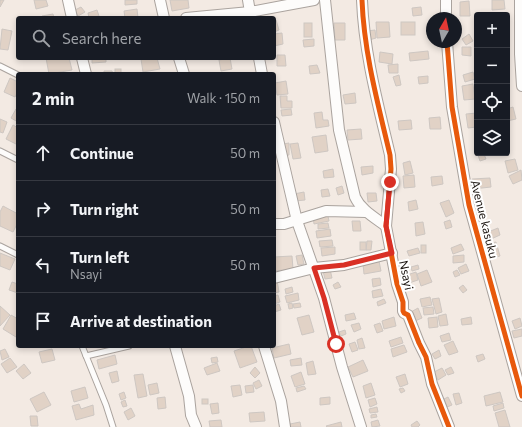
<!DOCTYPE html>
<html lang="en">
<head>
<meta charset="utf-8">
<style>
	body { margin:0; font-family:Commissioner,sans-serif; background:#242831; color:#f1f3f6 }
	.controls { position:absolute; right:12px; top:12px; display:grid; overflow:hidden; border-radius:4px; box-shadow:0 2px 6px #0003 }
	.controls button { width:36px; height:36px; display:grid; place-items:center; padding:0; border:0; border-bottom:1px solid #363941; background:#171b24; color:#f1f3f6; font:20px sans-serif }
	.compass { position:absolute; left:426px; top:12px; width:36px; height:36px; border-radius:50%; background:#171b24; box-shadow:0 2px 6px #0003; rotate:9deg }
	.stop { position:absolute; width:12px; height:12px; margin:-9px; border:3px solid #d93025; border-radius:50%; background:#fff }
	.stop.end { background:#d93025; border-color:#fff; box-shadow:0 1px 4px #0008 }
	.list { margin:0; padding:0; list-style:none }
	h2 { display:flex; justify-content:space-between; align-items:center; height:52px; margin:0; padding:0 16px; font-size:17px }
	h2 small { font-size:13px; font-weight:400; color:#9ea1a6 }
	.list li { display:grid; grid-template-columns:26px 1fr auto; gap:12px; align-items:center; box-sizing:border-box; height:56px; padding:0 16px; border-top:1px solid #363941 }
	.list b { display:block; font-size:15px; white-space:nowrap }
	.list p { margin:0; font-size:13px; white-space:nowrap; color:#9ea1a6 }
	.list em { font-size:13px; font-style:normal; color:#9ea1a6 }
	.icon { flex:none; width:22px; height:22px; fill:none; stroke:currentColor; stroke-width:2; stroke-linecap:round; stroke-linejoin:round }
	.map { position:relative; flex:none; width:522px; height:427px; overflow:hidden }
	.search { position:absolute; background:#171b24; box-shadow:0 2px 6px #0003; left:16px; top:16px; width:260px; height:44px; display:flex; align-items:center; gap:10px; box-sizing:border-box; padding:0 14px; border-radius:4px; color:#9ea1a6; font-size:15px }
	.panel { position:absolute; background:#171b24; box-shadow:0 2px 6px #0003; left:16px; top:72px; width:260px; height:276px; border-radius:4px }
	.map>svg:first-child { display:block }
	.building { fill:#e1d2c6; stroke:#cec7c2 }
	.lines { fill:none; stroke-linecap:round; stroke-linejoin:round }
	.service-casing { stroke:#aaa39e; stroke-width:7 }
	.minor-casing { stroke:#aaa39e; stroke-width:12 }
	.service { stroke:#fdfcfb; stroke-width:5 }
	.minor { stroke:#fdfcfb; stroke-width:10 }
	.cycleway-casing { stroke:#fff; stroke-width:8 }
	.cycleway { stroke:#e8590c; stroke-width:5 }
	.route { stroke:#d93025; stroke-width:5 }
	.labels { text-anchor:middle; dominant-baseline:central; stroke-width:4; stroke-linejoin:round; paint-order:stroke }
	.street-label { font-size:12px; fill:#1e1814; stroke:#fff }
</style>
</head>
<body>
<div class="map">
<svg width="522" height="427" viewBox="0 0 522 427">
	<rect width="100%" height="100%" fill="#f3eae3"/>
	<g class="building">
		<polygon points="0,0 4,0 0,7"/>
		<polygon points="34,0 46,0 48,6 36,9"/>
		<polygon points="125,0 137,0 137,4 125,5"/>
		<polygon points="170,0 188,0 189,8 172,11"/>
		<polygon points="492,0 504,0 505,9 492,10"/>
		<polygon points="469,1 470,16 460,16 460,2"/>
		<polygon points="81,7 85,12 78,16 75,10"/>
		<polygon points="421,7 422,15 413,16 412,8"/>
		<polygon points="137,9 138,18 125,18 124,11"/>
		<polygon points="97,10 99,16 89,18 88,13"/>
		<polygon points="53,14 54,18 43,18 42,16"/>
		<polygon points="276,20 279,30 274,32 274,21"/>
		<polygon points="376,22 389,22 390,37 377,38"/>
		<rect x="401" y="22" width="14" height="13"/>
		<rect x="304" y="23" width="8" height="14"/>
		<polygon points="334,23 345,23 345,40 335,40"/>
		<polygon points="2,29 12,31 8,50 0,49"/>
		<polygon points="375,30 376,38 369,40 367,31"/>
		<polygon points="282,33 283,44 274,46 274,34"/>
		<polygon points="469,34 473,41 466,45 462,39"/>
		<polygon points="314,39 314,46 304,47 303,40"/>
		<polygon points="462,47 471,47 471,56 462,55"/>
		<polygon points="428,51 429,59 410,61 409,53"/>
		<polygon points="380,52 393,54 392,64 379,62"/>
		<polygon points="277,55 285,55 286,66 277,66"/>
		<polygon points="46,58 69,58 72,70 49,74"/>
		<polygon points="92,58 106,58 106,62 92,63"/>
		<polygon points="148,58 157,58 160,69 143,72 141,59"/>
		<polygon points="230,58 232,69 221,71 219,60"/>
		<polygon points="398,64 398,73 389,73 388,65"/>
		<polygon points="317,65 320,73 310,74 309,66"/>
		<rect x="115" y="69" width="6" height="5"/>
		<polygon points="104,71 112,71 113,74 104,74"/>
		<polygon points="473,72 475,79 465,82 463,75"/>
		<polygon points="399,75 401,85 396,86 393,77"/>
		<polygon points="428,76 428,83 419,84 418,77"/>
		<polygon points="10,78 18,82 18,91 15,97 4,92"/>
		<polygon points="286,81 288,94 277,95 275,83"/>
		<polygon points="473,84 475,99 464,100 462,86"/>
		<polygon points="355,93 356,103 345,104 343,95"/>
		<polygon points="280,96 287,96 287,101 292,101 292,108 281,108"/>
		<polygon points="513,107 516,119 507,121 507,109"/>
		<polygon points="16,109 18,110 18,122 11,118"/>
		<polygon points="291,109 292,115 282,116 281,110"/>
		<polygon points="322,112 323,120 328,120 329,126 316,128 314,113"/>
		<polygon points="477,113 477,127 468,128 466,114"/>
		<polygon points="440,117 441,129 430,129 429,118"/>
		<polygon points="0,119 7,122 3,133 0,132"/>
		<polygon points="411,120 412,129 399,130 398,121"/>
		<polygon points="13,125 18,128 18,145 6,139"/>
		<polygon points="361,129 362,139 348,140 347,130"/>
		<polygon points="326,135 328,151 315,153 312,137"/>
		<polygon points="289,143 289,155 282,156 283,144"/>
		<polygon points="298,143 301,158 293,159 290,144"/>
		<polygon points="484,154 486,159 480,161 478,155"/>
		<polygon points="515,159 518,170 508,173 505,161"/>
		<polygon points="410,161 413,173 405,175 403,163"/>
		<polygon points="373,166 373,173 362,175 361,167"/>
		<polygon points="333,169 334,177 324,178 323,171"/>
		<polygon points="521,170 522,180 513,184 509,176"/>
		<polygon points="414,175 415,187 404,188 403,176"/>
		<polygon points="442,176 443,184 432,186 431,177"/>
		<polygon points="490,178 491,187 473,189 472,179"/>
		<polygon points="342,186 344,193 338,195 336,188"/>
		<polygon points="328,189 330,196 322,197 321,190"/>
		<polygon points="304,192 305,200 295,201 294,194"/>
		<polygon points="367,193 376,193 377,201 368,202"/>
		<polygon points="416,200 418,209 409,211 408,202"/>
		<polygon points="449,200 454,213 446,217 440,203"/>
		<polygon points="3,206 18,214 18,222 13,232 0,226 0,212"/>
		<polygon points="313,216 328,216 329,221 314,224"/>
		<polygon points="450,220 452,227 446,229 444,222"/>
		<polygon points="352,221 360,221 361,231 353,231"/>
		<polygon points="423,222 425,234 416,236 415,223"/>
		<polygon points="328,223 329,228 318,229 318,224"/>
		<polygon points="498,228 500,235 491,239 488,232"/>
		<polygon points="330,229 331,236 317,238 316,231"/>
		<polygon points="332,240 333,246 320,247 319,241"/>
		<polygon points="367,241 372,241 371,250 366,250"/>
		<rect x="360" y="242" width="6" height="8"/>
		<polygon points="496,242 500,256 490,259 486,244"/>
		<polygon points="461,244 464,250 453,254 451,248"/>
		<rect x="421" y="245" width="5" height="8"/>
		<polygon points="335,247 335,254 322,256 321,248"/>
		<polygon points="418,248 420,253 409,256 407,251"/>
		<polygon points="0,253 15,259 10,270 0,266"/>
		<polygon points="302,255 304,264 298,265 296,256"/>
		<polygon points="464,255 464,262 453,263 453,256"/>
		<polygon points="292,256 293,269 274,271 274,257"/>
		<polygon points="379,261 381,271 364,274 363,264"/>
		<polygon points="466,264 469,271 461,274 458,268"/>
		<polygon points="418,265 419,269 412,271 411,267"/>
		<polygon points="330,269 332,278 325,279 323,271"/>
		<polygon points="427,270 432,282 421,286 417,274"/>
		<polygon points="457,270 460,275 455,277 453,272"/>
		<polygon points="416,272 418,280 406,284 404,276"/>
		<polygon points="380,278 381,285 373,287 372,279"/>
		<polygon points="274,280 277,280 279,292 274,293"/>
		<polygon points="12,282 18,284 18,293 9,290"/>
		<polygon points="338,282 341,287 335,289 333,285"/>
		<polygon points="463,285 467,290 463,293 459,288"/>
		<polygon points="292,287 293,292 286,294 285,289"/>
		<polygon points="381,289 383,296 373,298 372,291"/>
		<polygon points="298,293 299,300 287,303 285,296"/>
		<polygon points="278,295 280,302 274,304 274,296"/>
		<polygon points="430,297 432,305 422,307 420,299"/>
		<polygon points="439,298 442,312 436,314 432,299"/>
		<polygon points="384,299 386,303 378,306 377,302"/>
		<polygon points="292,303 293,308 289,309 288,304"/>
		<polygon points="300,303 301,307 294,308 293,304"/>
		<polygon points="279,304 281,310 274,312 274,306"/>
		<polygon points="0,306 10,315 0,326"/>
		<polygon points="433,307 434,314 424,315 423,308"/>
		<polygon points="418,308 422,318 415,321 411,312"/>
		<polygon points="354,313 356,319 346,321 345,315"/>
		<polygon points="446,314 448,325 440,326 438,316"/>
		<polygon points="11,315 18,319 18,334 16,337 3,329"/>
		<polygon points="309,315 314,332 302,335 297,318"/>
		<polygon points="394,317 396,326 384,329 382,321"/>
		<polygon points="437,317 438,327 429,328 428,318"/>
		<polygon points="471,317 472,324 462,325 461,319"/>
		<polygon points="520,318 522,326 515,329 512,321"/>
		<polygon points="359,323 361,329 354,332 351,325"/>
		<polygon points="380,323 383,331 377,333 374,325"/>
		<polygon points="522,329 522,336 514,338 512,331"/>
		<polygon points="345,330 346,334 341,336 339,332"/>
		<polygon points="449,333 451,340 442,342 440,336"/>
		<polygon points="401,337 403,343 391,347 389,341"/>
		<polygon points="362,338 365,348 359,349 357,340"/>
		<polygon points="453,341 458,352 449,355 444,345"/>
		<polygon points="355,342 358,350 352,352 349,344"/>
		<polygon points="289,344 291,354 274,358 272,348"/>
		<polygon points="404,345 407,352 393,357 391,349"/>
		<polygon points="249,346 251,346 257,362 240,368 234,351"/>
		<polygon points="5,349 9,357 2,360 0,351"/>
		<polygon points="52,349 55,360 42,363 39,352"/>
		<polygon points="439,350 441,356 435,359 432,354"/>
		<polygon points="483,354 485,359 478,362 476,356"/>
		<polygon points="115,355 117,364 99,369 97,360"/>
		<polygon points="217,357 218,362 212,363 211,358"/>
		<polygon points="10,358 17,367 7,373 1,364"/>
		<polygon points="301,358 302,365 291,366 290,360"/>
		<polygon points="363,360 368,371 353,377 348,367"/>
		<polygon points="313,361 316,374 308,375 306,363"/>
		<polygon points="217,363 220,371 207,375 204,368"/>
		<polygon points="24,364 31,373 23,379 16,371"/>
		<polygon points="255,367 260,373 255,378 250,373"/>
		<polygon points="451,367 454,373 448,375 445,370"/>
		<polygon points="442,368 446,375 438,380 434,372"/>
		<polygon points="117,371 119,381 112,383 109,373"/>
		<polygon points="301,372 305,384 295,387 291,376"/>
		<polygon points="143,374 147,396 138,398 134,375"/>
		<polygon points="405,374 408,384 400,387 396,377"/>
		<polygon points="259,380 262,386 256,389 253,383"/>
		<polygon points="157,383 159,393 150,395 148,385"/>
		<polygon points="371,383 375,395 366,398 363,386"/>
		<polygon points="240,385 242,395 233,397 231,386"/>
		<polygon points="253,385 254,392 246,393 245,386"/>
		<polygon points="304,386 306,389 297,392 296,388"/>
		<polygon points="85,387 88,398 74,402 71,391"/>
		<polygon points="403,388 405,391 401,393 399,389"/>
		<polygon points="44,392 51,405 37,412 30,399"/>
		<polygon points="124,392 126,398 121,400 119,394"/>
		<polygon points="500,392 503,402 486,406 484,396"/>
		<polygon points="459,393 462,403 456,405 453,394"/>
		<polygon points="165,397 166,408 158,409 157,398"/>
		<polygon points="330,397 330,404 320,405 320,398"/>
		<polygon points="448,397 452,405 447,407 444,399"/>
		<polygon points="375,398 377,404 370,407 368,400"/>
		<rect x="202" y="399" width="6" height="5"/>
		<polygon points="125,400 127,406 123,407 121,402"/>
		<polygon points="218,403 219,413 212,414 210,404"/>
		<polygon points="503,403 504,408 494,411 493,406"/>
		<polygon points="79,404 81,409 93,405 94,415 76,420 72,406"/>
		<polygon points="377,407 378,412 370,413 369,409"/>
		<polygon points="131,408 135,416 128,420 124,412"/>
		<polygon points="505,410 510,427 499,427 495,413"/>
		<polygon points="264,412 265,421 250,422 249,413"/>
		<polygon points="376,414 377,417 371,418 371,415"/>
		<polygon points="30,416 37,416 38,426 31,426"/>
		<polygon points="221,420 222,427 210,427 209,421"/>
		<polygon points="378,420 380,426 372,427 371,422"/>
		<polygon points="417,421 420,425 418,427 412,427 411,425"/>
		<polygon points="300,422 301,427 291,427 290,424"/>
		<polygon points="341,422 342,427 327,427 326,426"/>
	</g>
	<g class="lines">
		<g class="service-casing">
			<g id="service">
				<polyline points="0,66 18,75"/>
				<polyline points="0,151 18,160"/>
				<polyline points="0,246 18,255"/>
				<polyline points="82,346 106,405 113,427"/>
				<polyline points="86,356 129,346"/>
			</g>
		</g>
		<g class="minor-casing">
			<g id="minor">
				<polyline points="68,0 72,18"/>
				<polyline points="160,0 164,18"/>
				<polyline points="248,0 251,18"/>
				<path d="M325,0l14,130 16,67c6,13 19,20 31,29"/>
				<path d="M362,0c2,53 16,104 28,155l1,14 -5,57 11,58 6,18v9l1,2 4,2 11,28 7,14 6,27 17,43"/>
				<polyline points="446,0 446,18"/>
				<polyline points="520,0 520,54 522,86"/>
				<polyline points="186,18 250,12 314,0"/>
				<polyline points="447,42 452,107 469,205 522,396"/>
				<polyline points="82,58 86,74"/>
				<polyline points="179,58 184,74"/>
				<polyline points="259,58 262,74"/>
				<polyline points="274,122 297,221 324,298 342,367 361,427"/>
				<polyline points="274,224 284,224 326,211 366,212"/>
				<polyline points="274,278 314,268 344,265 392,253"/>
				<polyline points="175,346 189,396 191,415 196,427"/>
				<polyline points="264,346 281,401 285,427"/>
			</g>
		</g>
		<use href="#service" class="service"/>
		<use href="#minor" class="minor"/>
		<g class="cycleway-casing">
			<g id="cycleway">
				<path d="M362,0c2,53 16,104 28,155l1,14 -5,57 11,58 6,18v9l1,2 4,2 11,28 7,14 6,27 17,43"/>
				<polyline points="447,42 452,107 469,205 522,396"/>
			</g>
		</g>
		<use href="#cycleway" class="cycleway"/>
	</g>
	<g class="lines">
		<polyline class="route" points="336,344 324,298 314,268 344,265 392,253 386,226 390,182"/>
	</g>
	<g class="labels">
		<g class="street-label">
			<text transform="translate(485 219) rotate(76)">Avenue kasuku</text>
			<text transform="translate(407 275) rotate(78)">Nsayi</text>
		</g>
	</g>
</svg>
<div class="controls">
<button>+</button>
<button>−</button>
<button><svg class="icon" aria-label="locate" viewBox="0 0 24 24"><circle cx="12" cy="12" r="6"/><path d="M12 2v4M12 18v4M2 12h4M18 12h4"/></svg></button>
<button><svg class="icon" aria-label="layers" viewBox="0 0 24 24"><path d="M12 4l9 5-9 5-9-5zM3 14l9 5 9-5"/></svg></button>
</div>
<svg class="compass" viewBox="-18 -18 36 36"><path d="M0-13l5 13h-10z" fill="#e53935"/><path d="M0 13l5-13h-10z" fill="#9ea1a6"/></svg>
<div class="stop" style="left:336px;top:344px"></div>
<div class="stop end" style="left:390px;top:182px"></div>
<div class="search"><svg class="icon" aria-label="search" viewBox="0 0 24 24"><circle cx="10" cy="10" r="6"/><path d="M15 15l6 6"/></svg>Search here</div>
<section class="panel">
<h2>2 min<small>Walk · 150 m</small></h2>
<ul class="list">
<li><svg class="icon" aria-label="ahead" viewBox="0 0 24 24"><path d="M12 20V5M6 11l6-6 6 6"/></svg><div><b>Continue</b></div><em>50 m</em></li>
<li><svg class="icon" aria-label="right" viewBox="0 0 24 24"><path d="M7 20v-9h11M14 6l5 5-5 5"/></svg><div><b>Turn right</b></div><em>50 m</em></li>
<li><svg class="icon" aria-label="left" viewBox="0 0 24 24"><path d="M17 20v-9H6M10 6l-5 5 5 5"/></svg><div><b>Turn left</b><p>Nsayi</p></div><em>50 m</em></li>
<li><svg class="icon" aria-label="arrive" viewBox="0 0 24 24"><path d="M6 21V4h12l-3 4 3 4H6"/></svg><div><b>Arrive at destination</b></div></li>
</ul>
</section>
</div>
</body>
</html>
